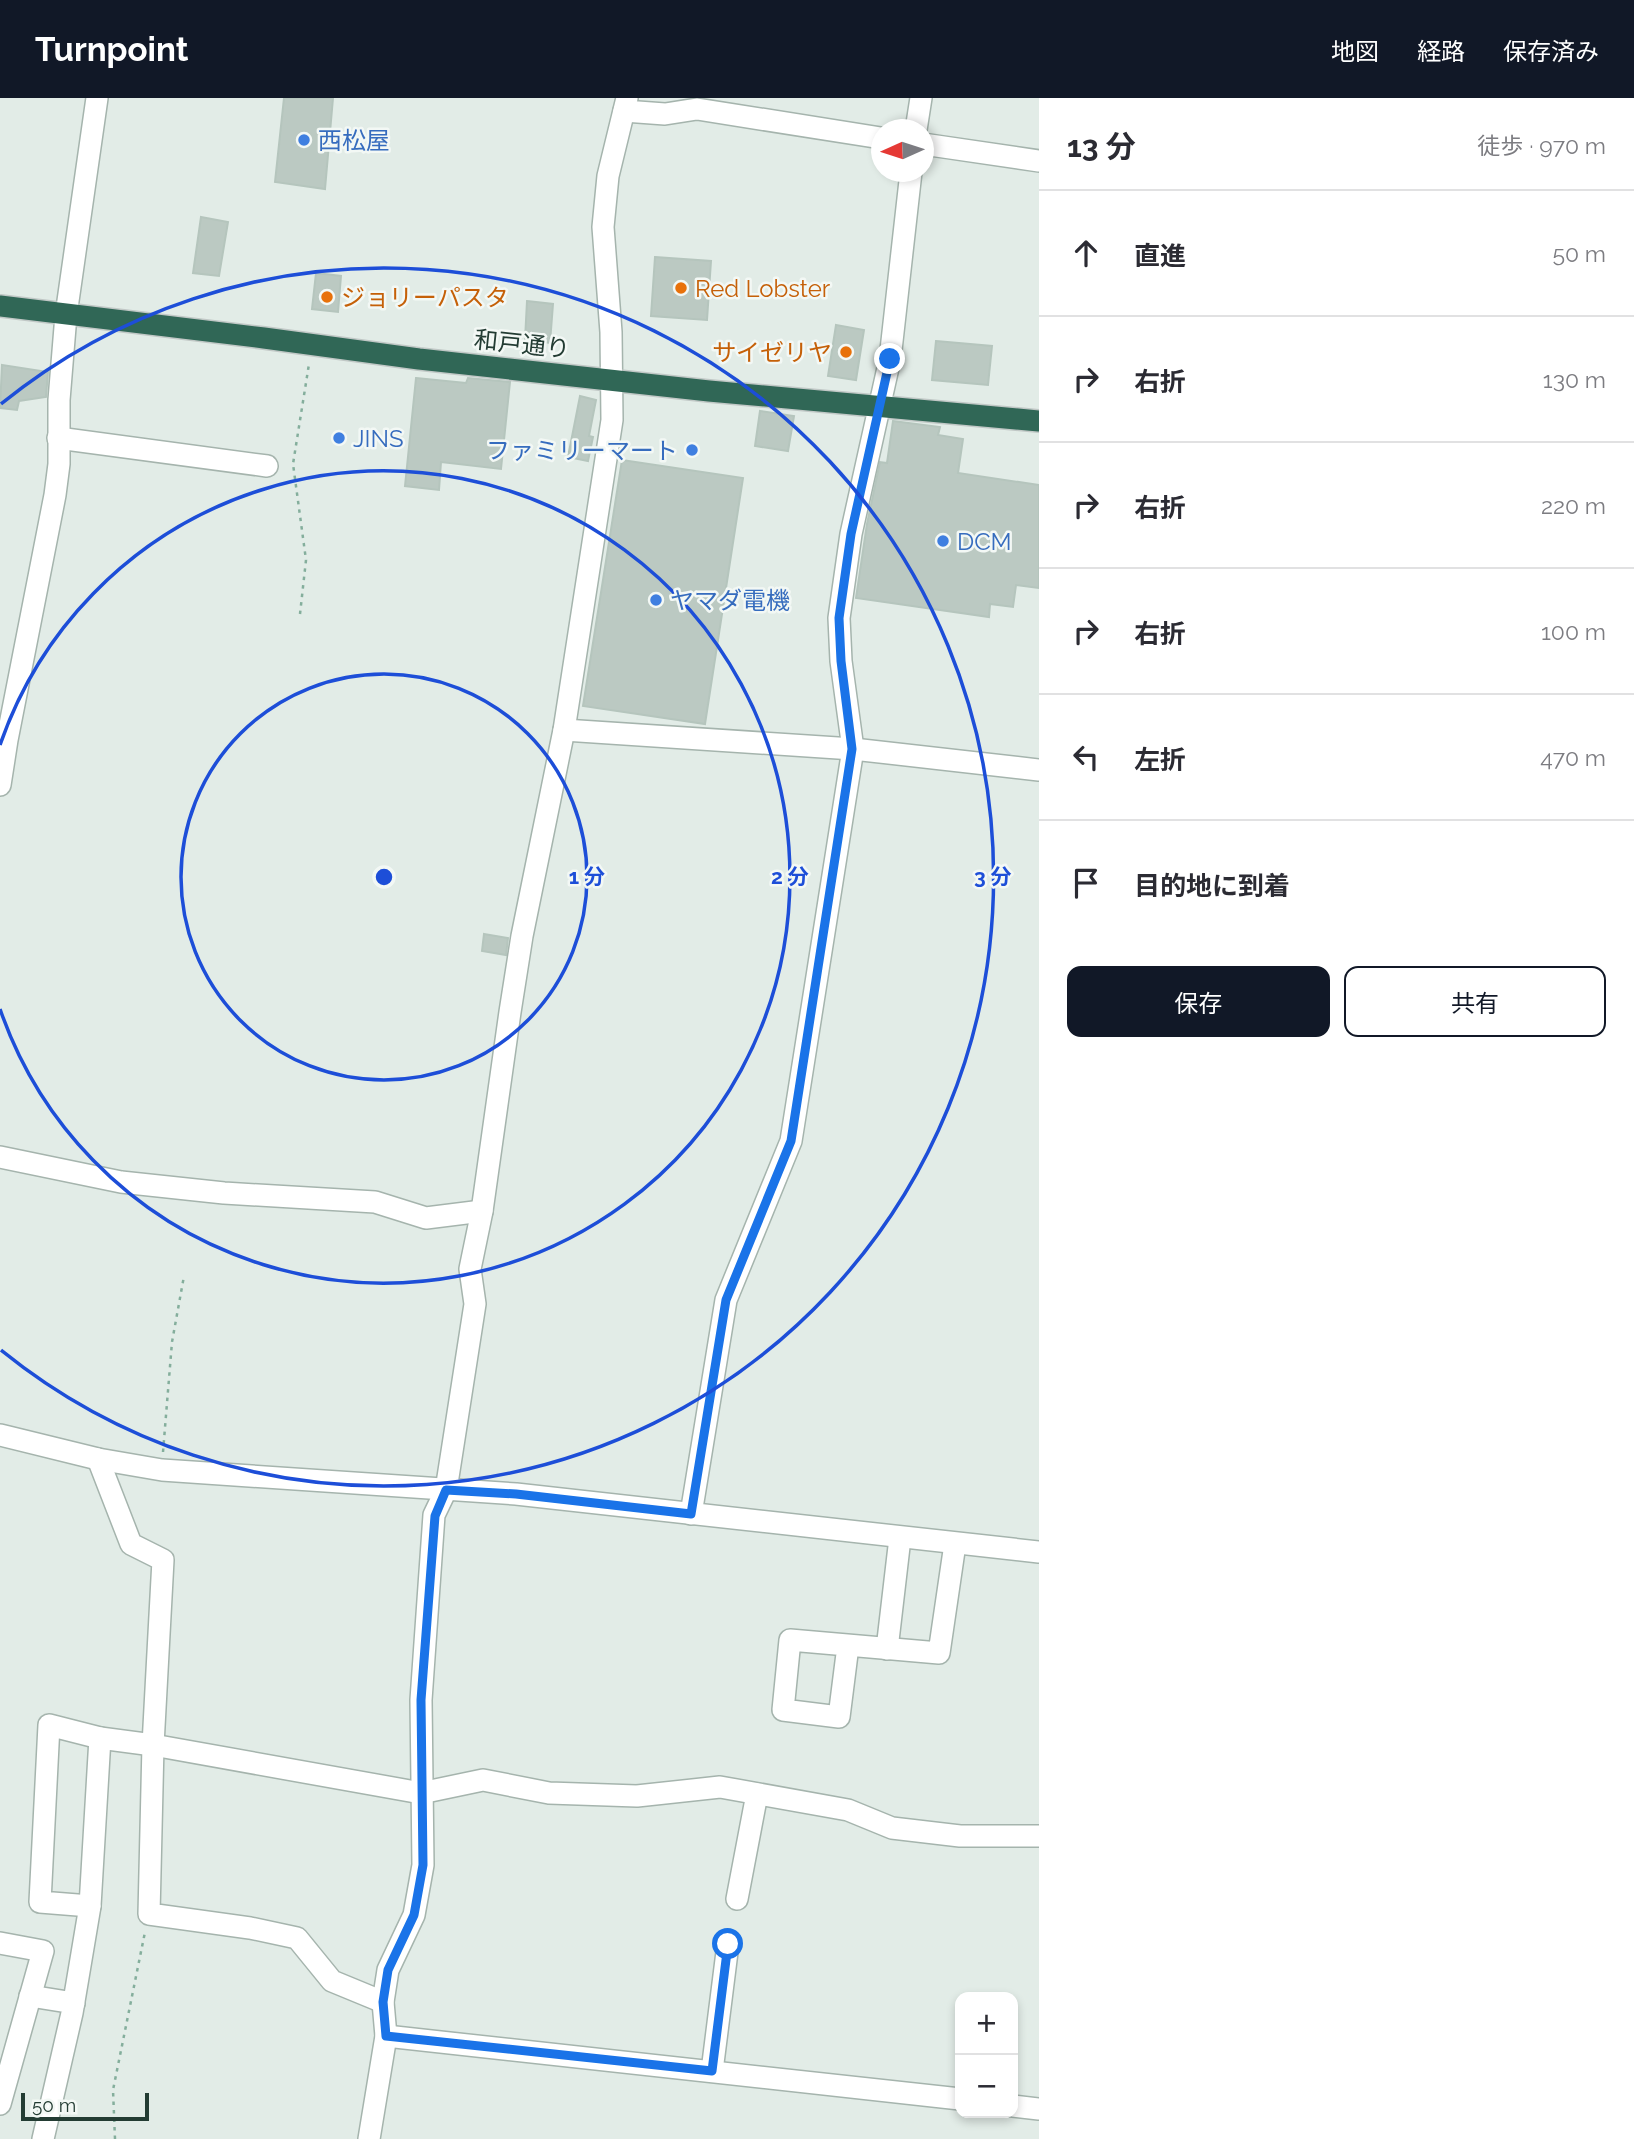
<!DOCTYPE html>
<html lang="ja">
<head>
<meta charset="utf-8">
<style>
	body { margin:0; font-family:Raleway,"Noto Sans JP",sans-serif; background:#f7f7f7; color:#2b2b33 }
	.controls { position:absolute; right:21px; bottom:21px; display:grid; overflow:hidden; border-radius:14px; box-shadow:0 4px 10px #0003 }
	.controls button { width:63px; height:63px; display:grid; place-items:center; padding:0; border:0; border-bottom:2px solid #e1e1e2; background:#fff; color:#2b2b33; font:35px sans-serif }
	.compass { position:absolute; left:871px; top:21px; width:63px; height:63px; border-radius:50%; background:#fff; box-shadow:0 4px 10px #0003; rotate:267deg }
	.scale { position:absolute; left:21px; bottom:18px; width:128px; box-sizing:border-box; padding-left:7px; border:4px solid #233c33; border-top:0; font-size:19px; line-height:24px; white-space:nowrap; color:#233c33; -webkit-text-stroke:5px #f3f8f5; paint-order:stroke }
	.stop { position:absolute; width:21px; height:21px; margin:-16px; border:5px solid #1a73e8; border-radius:50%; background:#fff }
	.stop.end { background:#1a73e8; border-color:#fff; box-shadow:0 2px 7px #0008 }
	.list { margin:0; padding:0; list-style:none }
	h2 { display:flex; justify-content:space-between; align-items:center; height:91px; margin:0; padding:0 28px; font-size:30px }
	h2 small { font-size:23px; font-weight:400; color:#7c7c81 }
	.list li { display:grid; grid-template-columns:46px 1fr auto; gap:21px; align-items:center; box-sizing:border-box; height:126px; padding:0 28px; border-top:2px solid #e1e1e2 }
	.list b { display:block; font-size:26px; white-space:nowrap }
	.list em { font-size:23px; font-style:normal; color:#7c7c81 }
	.actions { display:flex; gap:14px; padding:21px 28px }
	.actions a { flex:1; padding:16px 0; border:2px solid #111827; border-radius:14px; text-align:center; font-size:24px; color:#111827 }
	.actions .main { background:#111827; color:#fff }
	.icon { flex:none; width:38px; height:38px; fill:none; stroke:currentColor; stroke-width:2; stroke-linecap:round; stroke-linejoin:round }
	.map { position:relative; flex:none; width:1039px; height:2041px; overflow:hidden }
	header { display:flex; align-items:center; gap:42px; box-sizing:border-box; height:98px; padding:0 35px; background:#111827; color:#fff }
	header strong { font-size:33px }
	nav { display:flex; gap:38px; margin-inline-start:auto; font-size:24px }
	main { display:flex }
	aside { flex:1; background:#fff }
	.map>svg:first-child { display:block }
	.building { fill:#bbc9c2; stroke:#b5c5bd; stroke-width:2 }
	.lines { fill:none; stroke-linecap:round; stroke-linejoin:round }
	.minor-casing { stroke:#a5b4ad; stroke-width:24 }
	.highway-casing { stroke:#c1c8c6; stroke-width:24 }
	.path { stroke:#84ae9c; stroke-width:2.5; stroke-dasharray:3.5 5; stroke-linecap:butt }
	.minor { stroke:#fff; stroke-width:21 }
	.highway { stroke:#306756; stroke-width:21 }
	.route { stroke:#1a73e8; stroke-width:9 }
	.ring { fill:none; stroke:#1d4ed8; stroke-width:3.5 }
	.shop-dot { fill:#3f7fe0; stroke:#f3f8f5; stroke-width:2.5 }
	.food-dot { fill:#e8710a; stroke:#f3f8f5; stroke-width:2.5 }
	.labels { text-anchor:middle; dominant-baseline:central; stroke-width:5; stroke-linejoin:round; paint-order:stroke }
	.shop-label { font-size:24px; fill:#366cbe; stroke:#f3f8f5; text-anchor:start }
	.food-label { font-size:24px; fill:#c56008; stroke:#f3f8f5; text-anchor:start }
	.street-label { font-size:24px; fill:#233c33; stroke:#f3f8f5 }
	.centre { fill:#1d4ed8; stroke:#f3f8f5; stroke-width:3.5 }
	.ring-label { font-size:21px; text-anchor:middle; font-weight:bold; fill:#1d4ed8; stroke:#f3f8f5; stroke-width:5; stroke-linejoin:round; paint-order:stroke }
</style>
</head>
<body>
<header>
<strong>Turnpoint</strong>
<nav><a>地図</a><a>経路</a><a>保存済み</a></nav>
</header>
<main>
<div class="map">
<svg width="1039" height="2041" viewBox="0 0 1039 2041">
	<rect width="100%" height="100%" fill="#e2ece7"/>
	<g class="building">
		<polygon points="284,0 333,0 325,91 275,84"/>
		<polygon points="201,119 228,124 219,178 193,175"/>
		<polygon points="655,159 711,163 707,222 651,218"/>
		<polygon points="316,175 341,178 338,214 312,211"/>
		<polygon points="527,203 553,206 550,245 525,242"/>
		<polygon points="836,227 864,232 856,282 828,278"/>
		<polygon points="936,243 992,248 988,287 932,282"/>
		<polygon points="2,267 48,274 46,299 19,303 17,312 0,310"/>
		<polygon points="416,280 466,285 468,280 510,284 501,371 441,364 439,392 405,388"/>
		<polygon points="580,298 596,302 589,338 593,339 588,363 568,359"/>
		<polygon points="760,313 794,318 788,353 755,348"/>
		<polygon points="893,323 940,329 938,337 963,341 958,375 1039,387 1039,490 1016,487 1013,509 990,506 989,519 856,500 867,426 880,364 887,365"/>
		<polygon points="622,362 743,380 705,626 583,608"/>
		<polygon points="484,836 508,840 506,857 482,853"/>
	</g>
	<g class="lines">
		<g class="minor-casing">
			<g id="minor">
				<polyline points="624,13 665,16 697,11 881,40"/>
				<polyline points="916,32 921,0"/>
				<polyline points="923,46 1039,63"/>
				<polyline points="58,340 267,368"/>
				<polyline points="564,632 853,651 1039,672"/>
				<polyline points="0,687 7,642 55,397 59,366 59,302 66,217 97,0"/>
				<polyline points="0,1059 121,1084 224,1095 375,1104 426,1120 482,1113"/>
				<polyline points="0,1337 98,1361 162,1372 516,1396 1039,1454"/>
				<polyline points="98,1361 131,1446 163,1462 153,1647 149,1816 250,1830 297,1840 332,1883 383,1904"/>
				<polyline points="691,1416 726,1202 791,1043 853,651 841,563 839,520 851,436 890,261 911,74"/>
				<polyline points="848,1548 839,1619 783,1612 790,1542 939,1555 955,1446"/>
				<polyline points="887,1551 900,1440"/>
				<polyline points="737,1801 757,1696"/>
				<polyline points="90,1808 40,1804 49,1627 100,1640"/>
				<polyline points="0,1845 43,1853 0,2006"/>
				<polyline points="30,1898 74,1905"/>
				<polyline points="386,1938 960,2001"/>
				<polyline points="712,1973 728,1846"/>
				<polyline points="1013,2008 1039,2011"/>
				<polyline points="43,2041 72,1915 90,1808 100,1640 153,1647 421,1695 483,1682 549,1695 637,1698 720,1689 848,1712 892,1730 960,1738 1039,1738"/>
				<polyline points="369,2041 386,1938 383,1904 388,1872 414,1817 423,1767 421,1602 434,1417 446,1392 475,1206 470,1171 482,1113 510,914 522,838 564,632 612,322 611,234 603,129 608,78 627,0"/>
			</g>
		</g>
		<g class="highway-casing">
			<polyline id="highway" points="0,208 264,240 419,261 709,293 1039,323"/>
		</g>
		<g class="path">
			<polyline points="300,516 306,462 293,366 309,266"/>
			<polyline points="163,1354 172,1244 184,1178"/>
			<polyline points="115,2041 113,1992 145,1834"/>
		</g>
		<use href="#minor" class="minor"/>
		<use href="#highway" class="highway"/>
	</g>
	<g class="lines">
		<polyline class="route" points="728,1846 712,1973 386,1938 383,1904 388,1872 414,1817 423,1767 421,1602 435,1418 446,1392 516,1396 691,1416 726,1202 791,1043 852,651 841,563 839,520 851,436 890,261"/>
	</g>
	<g class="ring">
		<circle cx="384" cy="779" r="203"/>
		<path d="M0 647A406 406 0 1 1 0 911"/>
		<path d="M1 306A609 609 0 1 1 1 1252"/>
	</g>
	<g class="shop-dot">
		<circle cx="304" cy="42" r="7"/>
		<circle cx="339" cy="340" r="7"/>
		<circle cx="692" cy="352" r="7"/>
		<circle cx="943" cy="443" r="7"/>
		<circle cx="656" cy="502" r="7"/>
	</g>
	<g class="food-dot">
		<circle cx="681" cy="190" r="7"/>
		<circle cx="327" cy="199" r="7"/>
		<circle cx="846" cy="254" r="7"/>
	</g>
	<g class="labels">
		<g class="shop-label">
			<text x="318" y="42">西松屋</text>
			<text x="353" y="340">JINS</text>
			<text x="678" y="352" text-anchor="end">ファミリーマート</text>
			<text x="957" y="443">DCM</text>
			<text x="670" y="502">ヤマダ電機</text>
		</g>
		<g class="food-label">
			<text x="695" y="190">Red Lobster</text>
			<text x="341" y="199">ジョリーパスタ</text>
			<text x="832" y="254" text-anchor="end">サイゼリヤ</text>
		</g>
		<g class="street-label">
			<text transform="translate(522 246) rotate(6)">和戸通り</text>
		</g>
	</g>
	<circle cx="384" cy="779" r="10" class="centre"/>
	<g class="ring-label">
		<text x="587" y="786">1 分</text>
		<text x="790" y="786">2 分</text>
		<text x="993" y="786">3 分</text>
	</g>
</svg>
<div class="controls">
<button>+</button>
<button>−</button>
</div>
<svg class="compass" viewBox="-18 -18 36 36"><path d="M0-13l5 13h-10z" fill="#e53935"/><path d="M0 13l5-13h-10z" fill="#7c7c81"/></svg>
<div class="scale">50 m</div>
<div class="stop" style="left:728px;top:1846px"></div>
<div class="stop end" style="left:890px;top:261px"></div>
</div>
<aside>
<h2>13 分<small>徒歩 · 970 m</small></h2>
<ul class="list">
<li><svg class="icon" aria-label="ahead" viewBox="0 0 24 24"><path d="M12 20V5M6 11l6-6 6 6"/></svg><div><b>直進</b></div><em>50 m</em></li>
<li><svg class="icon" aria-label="right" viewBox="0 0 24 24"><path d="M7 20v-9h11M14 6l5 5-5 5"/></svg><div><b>右折</b></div><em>130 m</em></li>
<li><svg class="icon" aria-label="right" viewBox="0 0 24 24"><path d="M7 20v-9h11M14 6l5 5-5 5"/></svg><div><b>右折</b></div><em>220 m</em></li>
<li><svg class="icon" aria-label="right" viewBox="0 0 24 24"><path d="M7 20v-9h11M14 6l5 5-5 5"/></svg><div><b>右折</b></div><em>100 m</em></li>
<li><svg class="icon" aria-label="left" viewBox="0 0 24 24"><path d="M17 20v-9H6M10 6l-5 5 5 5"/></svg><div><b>左折</b></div><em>470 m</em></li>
<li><svg class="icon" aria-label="arrive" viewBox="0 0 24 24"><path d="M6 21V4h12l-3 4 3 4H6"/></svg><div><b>目的地に到着</b></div></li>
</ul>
<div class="actions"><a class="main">保存</a><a>共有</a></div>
</aside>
</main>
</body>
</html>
